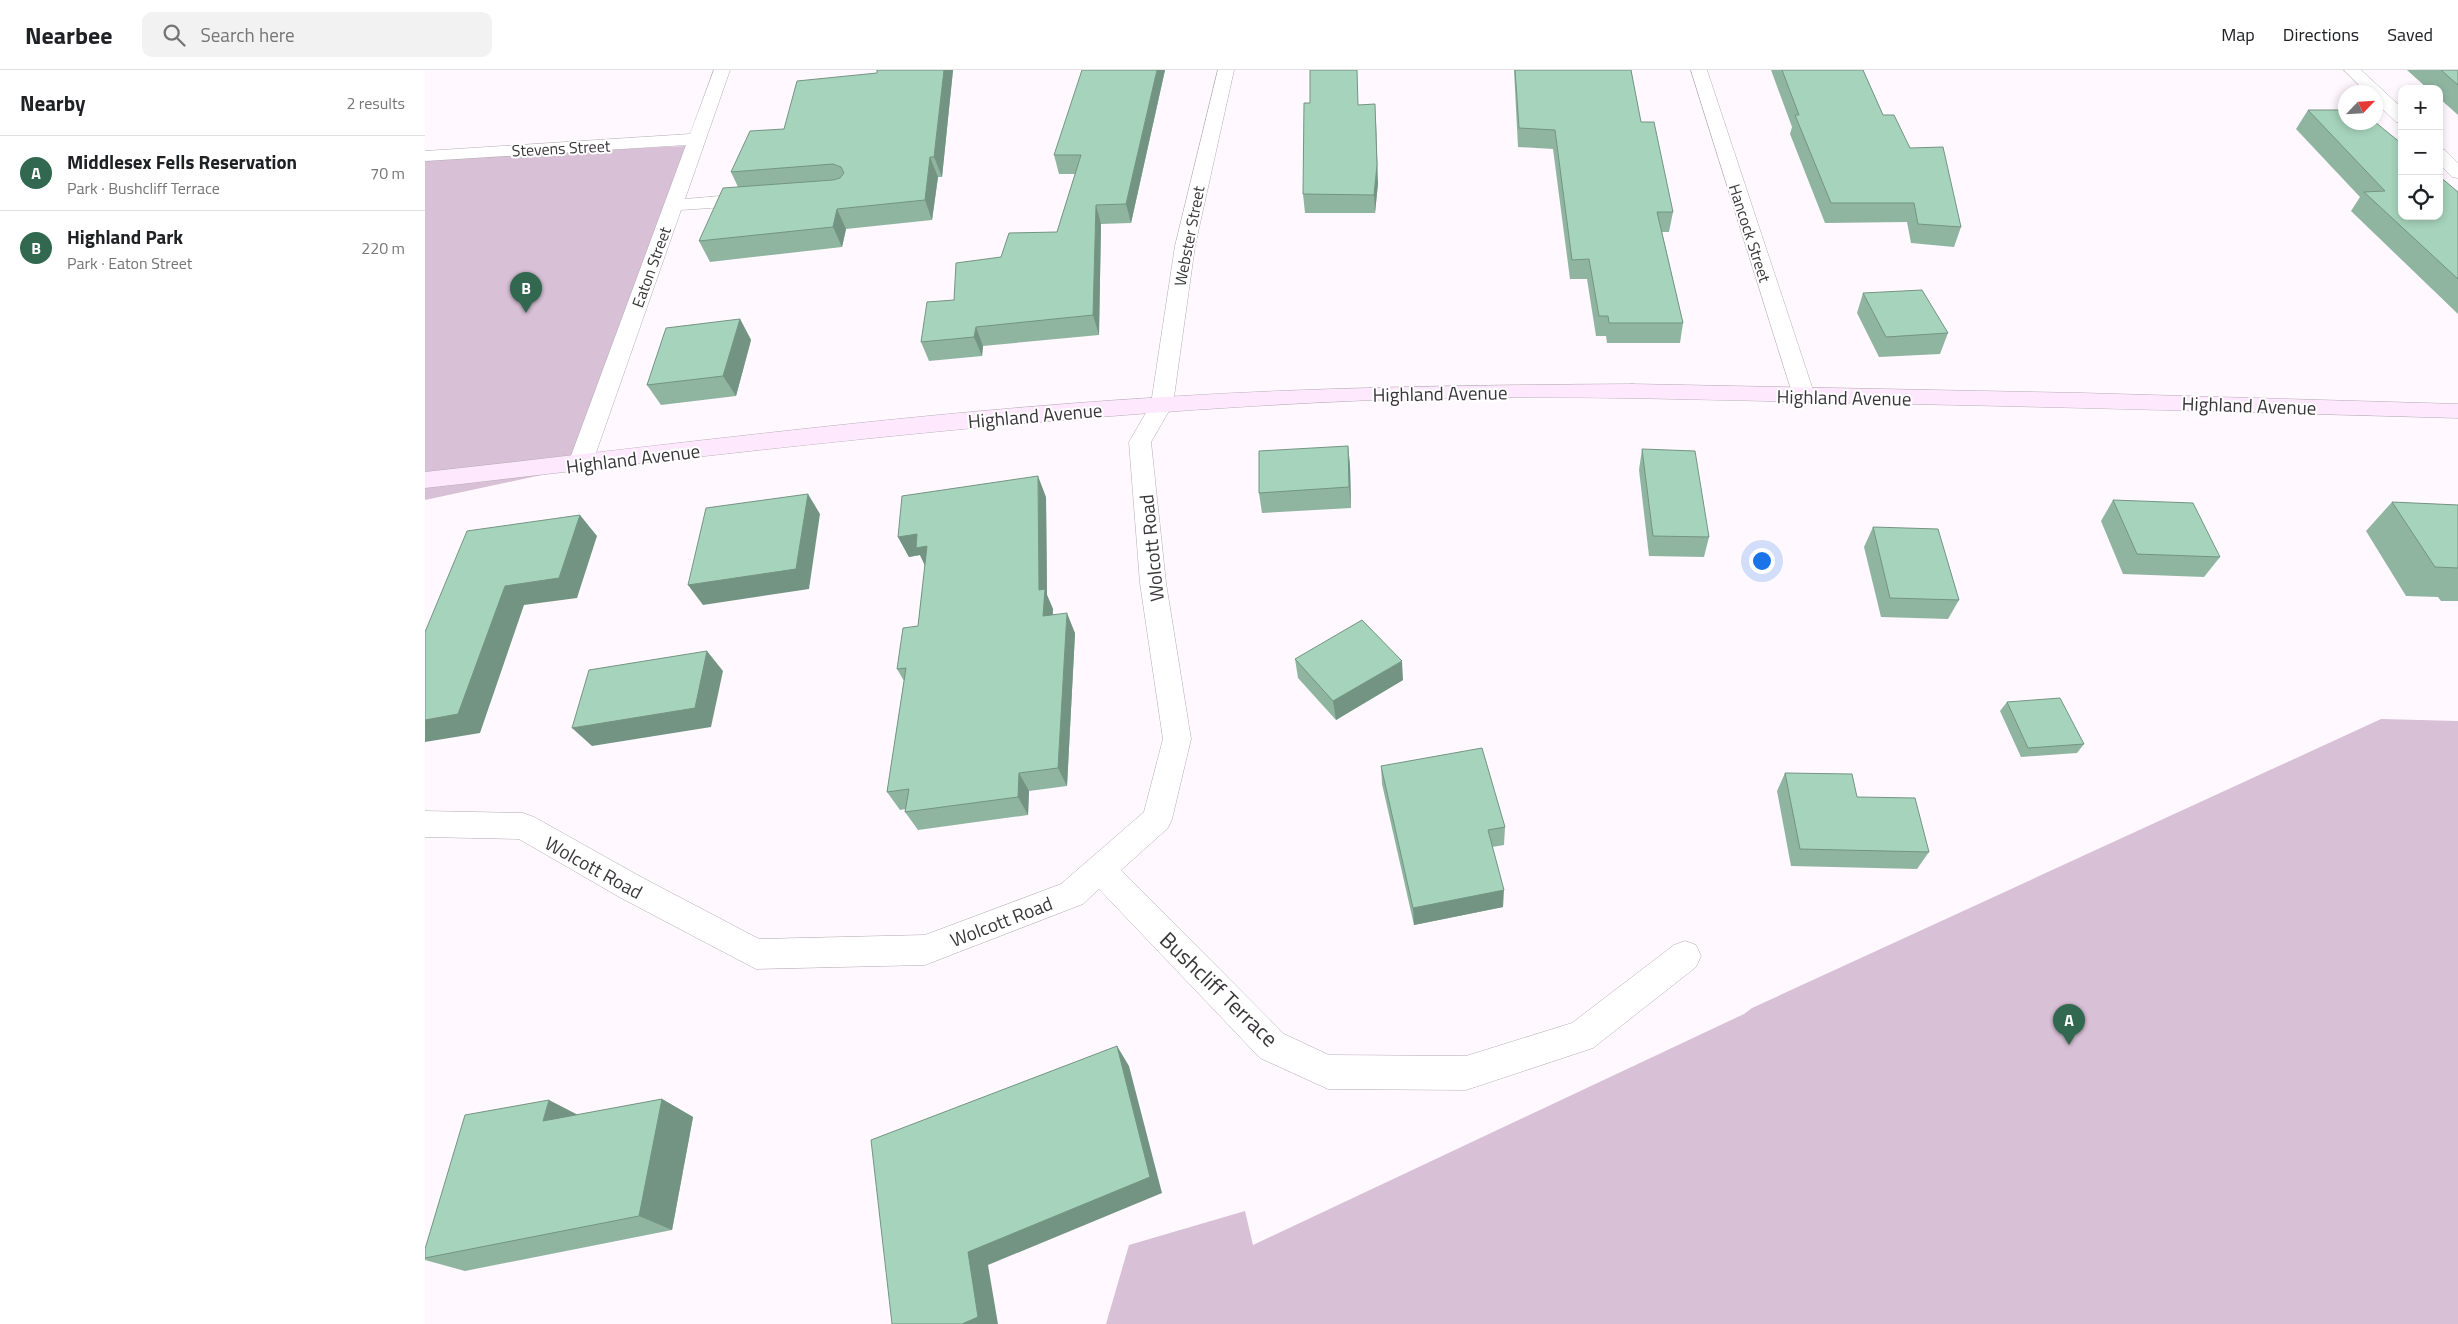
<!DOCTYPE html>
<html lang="en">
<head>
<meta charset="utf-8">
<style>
	body { margin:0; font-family:"Titillium Web",sans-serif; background:#f2f2f2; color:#202124 }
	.controls { position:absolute; right:15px; top:15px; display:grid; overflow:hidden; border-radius:10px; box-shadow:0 2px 8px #0003 }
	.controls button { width:45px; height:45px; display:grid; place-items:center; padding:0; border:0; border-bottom:1px solid #e0e0e0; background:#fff; color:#202124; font:25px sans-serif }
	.compass { position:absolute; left:1913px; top:15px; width:45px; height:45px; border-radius:50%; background:#fff; box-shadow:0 2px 8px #0003; rotate:65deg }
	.you { position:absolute; left:1336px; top:490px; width:18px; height:18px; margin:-12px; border:4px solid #fff; border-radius:50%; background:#1a73e8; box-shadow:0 0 0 8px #1a73e833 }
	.badge { display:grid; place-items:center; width:32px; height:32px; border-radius:50%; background:#31684f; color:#fff; font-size:16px; font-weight:700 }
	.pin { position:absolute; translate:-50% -41px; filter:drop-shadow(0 1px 2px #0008) }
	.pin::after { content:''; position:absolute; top:26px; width:18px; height:15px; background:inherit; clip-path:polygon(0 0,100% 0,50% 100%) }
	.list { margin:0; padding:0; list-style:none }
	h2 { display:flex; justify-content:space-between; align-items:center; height:65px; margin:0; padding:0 20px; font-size:21px }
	h2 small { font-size:16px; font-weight:400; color:#757577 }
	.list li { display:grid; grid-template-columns:32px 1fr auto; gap:15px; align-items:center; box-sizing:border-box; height:75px; padding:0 20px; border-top:1px solid #e0e0e0 }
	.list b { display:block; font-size:19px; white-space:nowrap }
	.list p { margin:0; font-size:16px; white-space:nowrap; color:#757577 }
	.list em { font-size:16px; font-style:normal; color:#757577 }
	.icon { flex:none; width:28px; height:28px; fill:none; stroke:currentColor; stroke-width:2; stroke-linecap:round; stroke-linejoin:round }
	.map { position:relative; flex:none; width:2033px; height:1254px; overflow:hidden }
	header { display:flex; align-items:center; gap:30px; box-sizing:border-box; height:70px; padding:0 25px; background:#fff; border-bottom:1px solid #e0e0e0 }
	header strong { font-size:24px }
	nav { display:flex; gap:28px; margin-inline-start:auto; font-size:18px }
	.search { width:350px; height:45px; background:#f2f2f2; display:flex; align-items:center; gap:12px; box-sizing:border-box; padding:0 18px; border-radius:10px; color:#757577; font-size:19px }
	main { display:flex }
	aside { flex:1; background:#fff }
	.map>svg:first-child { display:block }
	.green { fill:#d8c0d6 }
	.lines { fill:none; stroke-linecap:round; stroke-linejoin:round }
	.minor-casing { stroke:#b4acb3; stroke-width:1 }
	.tertiary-casing { stroke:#b4acb3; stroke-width:1 }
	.secondary-casing { stroke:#b4acb3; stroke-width:1 }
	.minor { fill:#fff; fill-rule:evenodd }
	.tertiary { fill:#fff; fill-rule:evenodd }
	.secondary { fill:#fee8fd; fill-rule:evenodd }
	.wall { fill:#8fb5a1 }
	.shaded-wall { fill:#749483 }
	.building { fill:#a6d3bb; stroke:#749483 }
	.labels { text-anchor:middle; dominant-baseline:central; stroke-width:4; stroke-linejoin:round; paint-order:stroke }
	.far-street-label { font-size:16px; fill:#393639; stroke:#fff }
	.street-label { font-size:19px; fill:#393639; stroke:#fff }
	.near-street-label { font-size:22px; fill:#393639; stroke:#fff }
</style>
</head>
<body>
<header>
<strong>Nearbee</strong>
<div class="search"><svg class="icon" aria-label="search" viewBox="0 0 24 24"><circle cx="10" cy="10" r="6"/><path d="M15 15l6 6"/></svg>Search here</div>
<nav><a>Map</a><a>Directions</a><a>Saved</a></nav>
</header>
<main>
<aside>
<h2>Nearby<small>2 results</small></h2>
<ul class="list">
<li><span class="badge">A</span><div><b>Middlesex Fells Reservation</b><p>Park · Bushcliff Terrace</p></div><em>70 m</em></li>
<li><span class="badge">B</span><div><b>Highland Park</b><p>Park · Eaton Street</p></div><em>220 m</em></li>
</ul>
</aside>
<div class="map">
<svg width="2033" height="1254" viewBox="0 0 2033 1254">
	<rect width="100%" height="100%" fill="#fff8fe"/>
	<g class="green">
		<polygon points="261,76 149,398 0,430 0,88"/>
		<polygon points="1956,649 2033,651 2033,1254 681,1254 704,1175 820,1141 828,1175 1319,944 1327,938"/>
	</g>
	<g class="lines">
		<g class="minor-casing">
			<g id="minor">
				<polygon points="289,0 305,0 260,129 329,123 336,125 338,129 336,133 329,135 256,140 167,394 163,400 155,402 147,400 143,394 261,75 0,91 0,81 265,64"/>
				<polygon points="793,0 809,0 770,176 748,334 726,372 741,513 766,669 747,749 743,758 696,800 859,964 904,985 1041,986 1147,953 1249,875 1260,871 1271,875 1276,886 1271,897 1168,978 1156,982 1041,1020 903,1019 835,988 674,819 658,834 500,895 331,899 196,828 94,769 0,767 0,741 98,743 109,747 218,808 334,869 500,865 636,814 719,742 738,669 715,513 704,372 726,334 750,176"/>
				<polygon points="1266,0 1282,0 1390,326 1387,331 1379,333 1371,331 1368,326"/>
			</g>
		</g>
		<g class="tertiary-casing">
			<g id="tertiary">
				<polygon points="1919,0 1936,0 1977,38 1977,53 1971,52 1950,32 1950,22 1941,22"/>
				<polygon points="2014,79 2020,80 2033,93 2033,108 2027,107 2014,94"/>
			</g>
		</g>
		<g class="secondary-casing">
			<path id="secondary" d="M1207,314l450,9 376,11v14c-215,-6 -430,-12 -645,-16 -146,-3 -294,-8 -440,-2 -318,13 -633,52 -948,88v-16c246,-27 492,-60 739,-75 156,-10 312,-12 468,-13z"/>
		</g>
		<use href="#minor" class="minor"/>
		<use href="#tertiary" class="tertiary"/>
		<use href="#secondary" class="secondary"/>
	</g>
	<g class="wall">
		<polygon points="452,0 528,0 517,107 513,107 507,150 421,159 417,177 285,192 274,171 313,117 306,102 359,59 452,3"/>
		<polygon points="740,0 706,153 676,154 674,265 558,276 557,286 504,291 496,272 529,230 576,187 632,162 650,104 634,104 629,85"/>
		<polygon points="1089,0 1206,0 1216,52 1248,142 1244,162 1237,162 1258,253 1255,273 1182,273 1181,266 1171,266 1162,209 1145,209 1128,79 1093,77"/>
		<polygon points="1346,0 1438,0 1458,45 1485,78 1536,157 1529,177 1486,173 1482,152 1400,153 1365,64 1367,57"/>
		<polygon points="1982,0 2033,0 2033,45 2014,28 2014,19 2003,19"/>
		<polygon points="933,35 953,113 950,143 880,143 878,124"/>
		<polygon points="1883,40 2033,122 2033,244 1926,141 1935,127 1871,59"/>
		<polygon points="1438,223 1523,263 1515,284 1454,287 1432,243"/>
		<polygon points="315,249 326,270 311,326 236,335 222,315"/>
		<polygon points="923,376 925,396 926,438 837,443 834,423"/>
		<polygon points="1217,379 1284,467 1279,487 1224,486 1214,400"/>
		<polygon points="621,427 622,525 628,539 628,545 650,563 642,716 604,721 603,745 493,760 480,742 481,739 475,740 462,722 479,611 472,599 493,556 500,495 495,485 484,487 473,467"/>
		<polygon points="1688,430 1795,487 1779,507 1698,504 1676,451"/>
		<polygon points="1967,432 2033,435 2033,531 2016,531 2013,527 1981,526 1941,461"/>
		<polygon points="1448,457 1534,530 1523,549 1456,547 1439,477"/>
		<polygon points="870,589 978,610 911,650 873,608"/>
		<polygon points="1582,632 1659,674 1652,683 1596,687 1575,641"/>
		<polygon points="956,696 1080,757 1079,775 1067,777 1078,837 989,855 957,714"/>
		<polygon points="1360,703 1432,727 1504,782 1492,799 1366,796 1352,721"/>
		<polygon points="237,1029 268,1047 247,1160 40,1201 0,1190 0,1179 154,1045"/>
	</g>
	<g class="shaded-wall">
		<polygon points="519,0 528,0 517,107 509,87"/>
		<polygon points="732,0 740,0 706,153 701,134"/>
		<polygon points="951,52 953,113 950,143 949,125"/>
		<polygon points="505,87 513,107 507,150 500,130"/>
		<polygon points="671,135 676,154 674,265 668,245"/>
		<polygon points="412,139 421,159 417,177 408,157"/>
		<polygon points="315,249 326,270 311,326 298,306"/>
		<polygon points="551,257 558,276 557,286 549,267"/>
		<polygon points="923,376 925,396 926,438 924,417"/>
		<polygon points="613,406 621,427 622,525 628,539 626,565 618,546 614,520"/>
		<polygon points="383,424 395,444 384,519 278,535 263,515"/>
		<polygon points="155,445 172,466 152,528 99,535 55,663 0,672 0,650 80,516"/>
		<polygon points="492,464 502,476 501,498 495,485 484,487 473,467"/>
		<polygon points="642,543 650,563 642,716 633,698"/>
		<polygon points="282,581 298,601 286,657 167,676 147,658"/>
		<polygon points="977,591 978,610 911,650 908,631"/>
		<polygon points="594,703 604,721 603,745 593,727"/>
		<polygon points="1079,820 1078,837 989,855 988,838"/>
		<polygon points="692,976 704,996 737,1123 563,1195 573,1254 537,1254 543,1182"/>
		<polygon points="237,1029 268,1047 247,1160 214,1146"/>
		<polygon points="124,1030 159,1048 118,1051"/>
	</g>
	<g class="building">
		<polygon points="452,0 519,0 509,87 505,87 500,130 412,139 408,157 274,171 298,118 408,110 415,108 419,103 416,97 408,94 306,102 325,61 359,59 372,11 452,3"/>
		<polygon points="657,0 732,0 701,134 671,135 668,245 551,257 549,267 496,272 502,232 529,230 531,193 576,187 584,163 632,162 656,85 629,85"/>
		<polygon points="885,0 932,0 933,35 950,34 952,95 949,125 878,124 879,33 885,33"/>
		<polygon points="1090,0 1206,0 1216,52 1229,52 1248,142 1232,142 1258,253 1184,253 1183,246 1174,246 1164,189 1147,190 1130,60 1094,58"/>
		<polygon points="1357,0 1438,0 1458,45 1469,45 1485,78 1518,77 1536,157 1493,154 1489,133 1406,133 1370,45 1374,45"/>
		<polygon points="2016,0 2033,0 2033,15"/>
		<polygon points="1883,40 1920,40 1920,52 1950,52 1977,74 1977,146 2014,146 2014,106 2033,122 2033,209 1939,122 1960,121"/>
		<polygon points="1497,220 1523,263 1461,267 1438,223"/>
		<polygon points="315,249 298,306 222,315 241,258"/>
		<polygon points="923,376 924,417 834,423 834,381"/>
		<polygon points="1217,379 1270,381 1284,467 1228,466"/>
		<polygon points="613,406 614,520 620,519 618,546 642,543 633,698 594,703 593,727 480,742 484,719 462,722 481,598 472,599 478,558 493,556 502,476 491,478 492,464 473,467 477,426"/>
		<polygon points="383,424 371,499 263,515 281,438"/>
		<polygon points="1688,430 1768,433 1795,487 1712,484"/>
		<polygon points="1967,432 2033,435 2033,498 2010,497"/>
		<polygon points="155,445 134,508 80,516 33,644 0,650 0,562 42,461"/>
		<polygon points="1448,457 1513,459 1534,530 1465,528"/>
		<polygon points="937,550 977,591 908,631 870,589"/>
		<polygon points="282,581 270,638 147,658 164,600"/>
		<polygon points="1635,628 1659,674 1603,678 1582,632"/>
		<polygon points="1057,678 1080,757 1063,760 1079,820 988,838 956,696"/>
		<polygon points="1360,703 1427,704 1432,727 1490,728 1504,782 1375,779"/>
		<polygon points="692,976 725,1107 543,1182 553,1247 537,1254 467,1254 446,1070"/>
		<polygon points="237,1029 214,1146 0,1188 0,1179 40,1045 124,1030 118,1051"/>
	</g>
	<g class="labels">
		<g class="far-street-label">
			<text transform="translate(136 78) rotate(-3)">Stevens Street</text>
			<text transform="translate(1325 163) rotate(72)">Hancock Street</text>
			<text transform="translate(764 166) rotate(-79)">Webster Street</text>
			<text transform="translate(226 197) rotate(-70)">Eaton Street</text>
		</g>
		<g class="street-label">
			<text transform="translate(1015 323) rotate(-1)">Highland Avenue</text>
			<text transform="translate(1419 327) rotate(1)">Highland Avenue</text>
			<text transform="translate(1824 335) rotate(2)">Highland Avenue</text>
			<text transform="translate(610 345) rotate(-5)">Highland Avenue</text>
			<text transform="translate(208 388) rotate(-7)">Highland Avenue</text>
			<text transform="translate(726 478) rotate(-96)">Wolcott Road</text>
			<text transform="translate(169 797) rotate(29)">Wolcott Road</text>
			<text transform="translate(576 851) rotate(-21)">Wolcott Road</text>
		</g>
		<g class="near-street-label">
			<text transform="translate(794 919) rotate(44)">Bushcliff Terrace</text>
		</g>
	</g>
</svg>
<div class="controls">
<button>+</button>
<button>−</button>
<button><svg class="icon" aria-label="locate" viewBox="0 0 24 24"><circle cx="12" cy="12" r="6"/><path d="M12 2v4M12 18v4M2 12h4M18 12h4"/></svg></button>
</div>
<svg class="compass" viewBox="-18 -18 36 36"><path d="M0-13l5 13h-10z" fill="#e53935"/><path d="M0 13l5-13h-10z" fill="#757577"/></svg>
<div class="you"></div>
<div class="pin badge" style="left:1644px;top:975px">A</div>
<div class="pin badge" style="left:101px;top:243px">B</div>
</div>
</main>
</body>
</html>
